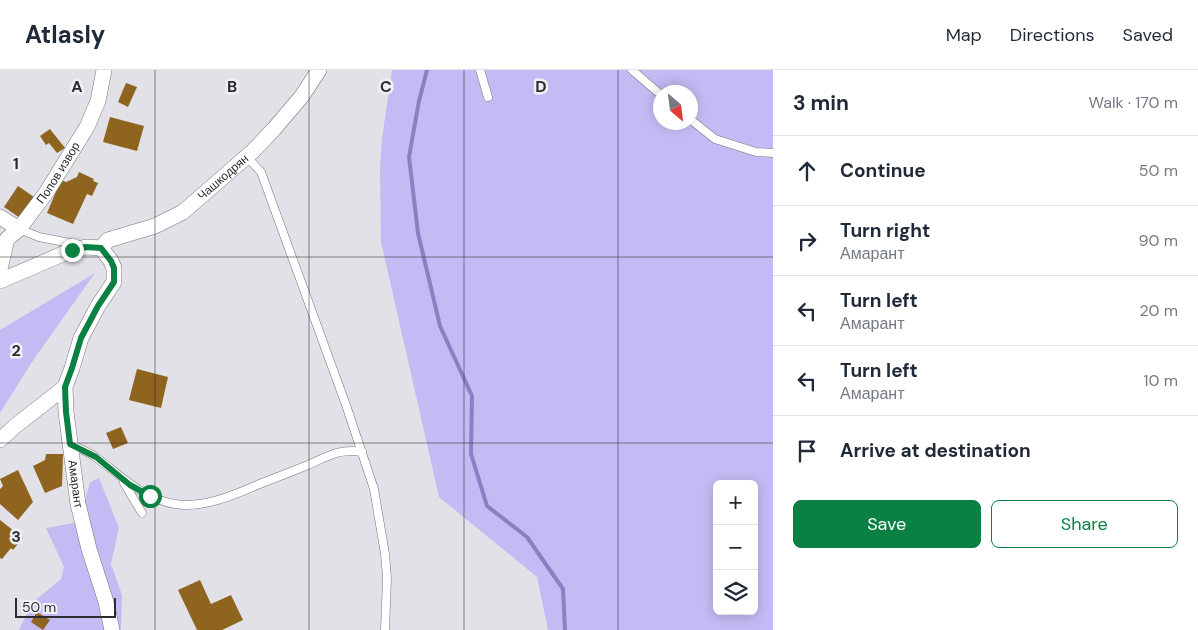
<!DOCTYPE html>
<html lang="en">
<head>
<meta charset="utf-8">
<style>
	body { margin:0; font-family:"DM Sans",sans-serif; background:#f6f6f7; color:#1f2937 }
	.controls { position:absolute; right:15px; bottom:15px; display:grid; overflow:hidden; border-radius:8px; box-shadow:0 2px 12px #0003 }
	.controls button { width:45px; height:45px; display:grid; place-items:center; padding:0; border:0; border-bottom:1px solid #e0e1e3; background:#fff; color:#1f2937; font:25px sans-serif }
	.compass { position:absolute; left:653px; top:15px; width:45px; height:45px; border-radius:50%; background:#fff; box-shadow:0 2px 12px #0003; rotate:152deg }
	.scale { position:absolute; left:15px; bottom:12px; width:101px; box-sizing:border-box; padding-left:5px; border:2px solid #2d2d30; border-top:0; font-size:14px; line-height:18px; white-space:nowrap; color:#2d2d30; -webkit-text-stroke:4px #f0eff6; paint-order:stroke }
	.stop { position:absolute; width:15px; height:15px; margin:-11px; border:4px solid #0b8043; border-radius:50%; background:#fff }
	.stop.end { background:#0b8043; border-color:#fff; box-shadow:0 1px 5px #0008 }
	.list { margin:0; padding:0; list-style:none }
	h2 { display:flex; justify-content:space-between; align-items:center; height:65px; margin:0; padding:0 20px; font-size:21px }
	h2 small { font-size:16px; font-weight:400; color:#747a83 }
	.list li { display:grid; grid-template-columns:32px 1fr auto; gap:15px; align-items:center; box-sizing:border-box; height:70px; padding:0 20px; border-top:1px solid #e0e1e3 }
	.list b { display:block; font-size:19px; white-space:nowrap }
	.list p { margin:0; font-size:16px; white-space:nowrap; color:#747a83 }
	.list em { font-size:16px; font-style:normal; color:#747a83 }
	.actions { display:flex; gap:10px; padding:15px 20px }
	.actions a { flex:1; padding:11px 0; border:1px solid #0b8043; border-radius:8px; text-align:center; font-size:18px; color:#0b8043 }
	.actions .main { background:#0b8043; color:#fff }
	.icon { flex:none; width:28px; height:28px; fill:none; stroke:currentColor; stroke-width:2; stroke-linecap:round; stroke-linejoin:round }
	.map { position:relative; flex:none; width:773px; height:560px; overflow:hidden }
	header { display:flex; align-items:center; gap:30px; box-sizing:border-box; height:70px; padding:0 25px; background:#fff; border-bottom:1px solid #e0e1e3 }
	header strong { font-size:24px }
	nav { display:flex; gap:28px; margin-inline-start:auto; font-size:18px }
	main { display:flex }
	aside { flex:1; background:#fff }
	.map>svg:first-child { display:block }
	.green { fill:#c5bbf4; fill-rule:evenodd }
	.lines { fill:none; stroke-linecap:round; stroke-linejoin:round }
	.stream { stroke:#8d7fc2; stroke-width:4 }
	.building { fill:#8e641e }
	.lane-casing { stroke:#75747a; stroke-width:9 }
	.street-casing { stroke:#75747a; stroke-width:16 }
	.lane { stroke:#fff; stroke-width:8 }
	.street { stroke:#fff; stroke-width:15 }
	.route { stroke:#0b8043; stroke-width:6 }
	.grid { fill:none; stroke:#2d2d30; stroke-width:1; stroke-opacity:0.55 }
	.labels { text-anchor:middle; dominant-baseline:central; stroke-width:5; stroke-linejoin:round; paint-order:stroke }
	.street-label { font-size:12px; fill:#2d2d30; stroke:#f0eff6 }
	.grid-label { font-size:16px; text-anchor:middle; font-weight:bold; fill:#2d2d30; stroke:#f0eff6; stroke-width:5; stroke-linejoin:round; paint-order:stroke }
</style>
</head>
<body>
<header>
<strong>Atlasly</strong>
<nav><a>Map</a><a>Directions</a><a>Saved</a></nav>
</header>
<main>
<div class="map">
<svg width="773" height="560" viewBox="0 0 773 560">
	<rect width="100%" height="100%" fill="#e2e1e8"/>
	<g class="green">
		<path d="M392,0h381v560h-225l-11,-53 -98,-80 -58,-255 -1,-75 2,-29zM660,22h30v30h-30zM717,414h37v127h-37z"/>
		<polygon points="95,203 34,289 0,343 0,260"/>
		<polygon points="99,408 119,458 111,494 122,525 121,560 19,560 32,533 61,509 64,497 46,458 79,452 90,412"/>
	</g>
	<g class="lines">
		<polyline class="stream" points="427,0 419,31 409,87 418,163 440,256 472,326 471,384 487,436 527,467 563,519 565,560"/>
	</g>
	<g class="building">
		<polygon points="126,13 137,17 128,37 118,32"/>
		<polygon points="110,47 144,56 137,81 103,72"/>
		<polygon points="50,59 65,78 57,83 49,73 46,75 40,66"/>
		<polygon points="79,102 94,109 93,111 98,113 92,126 87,124 73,154 47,143 61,110 66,112 77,107"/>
		<polygon points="18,116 34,127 20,148 4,137"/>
		<polygon points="137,299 168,307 161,338 129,330"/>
		<polygon points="121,357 128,373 113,379 106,363"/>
		<polygon points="46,384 63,384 62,416 45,423 33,396 45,390"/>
		<polygon points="18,400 33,432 18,450 0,434 0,419 3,416 0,409"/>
		<polygon points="0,450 23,468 13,480 11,478 2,489 0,488"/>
		<polygon points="200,510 211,534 231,525 243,550 222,560 197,560 178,520"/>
		<polygon points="37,542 50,550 43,560 31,552"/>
	</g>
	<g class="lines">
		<g class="lane-casing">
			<g id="lane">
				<polyline points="480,0 488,27"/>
				<polyline points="632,0 660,24"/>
				<polyline points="690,49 715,69 756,82 773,83"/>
				<polyline points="246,86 261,102 346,335 374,419 385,484 387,508 385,560"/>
				<polyline points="19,159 39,167 80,175"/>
				<path d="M70,374c9,4 19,8 27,14 24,18 46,41 78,46 29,5 61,-10 87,-21 16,-6 31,-12 46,-18 20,-9 32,-17 54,-13"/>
				<polyline points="124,413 142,443"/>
			</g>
		</g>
		<g class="street-casing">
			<g id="street">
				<polyline points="0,147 19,159"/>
				<path id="s1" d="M101,178l7,-8 47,-14 28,-14 69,-60 22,-23 28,-33 17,-26"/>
				<path id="s2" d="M0,199l7,-30 12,-10 27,-36 41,-66 11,-26 6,-31"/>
				<path id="s3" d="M0,211l72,-31 14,-3 15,1 10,13 3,7v14l-16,24 -17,32 -9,30 -7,19 1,25 12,92 11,45 17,53 6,28"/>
				<polyline points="0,370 14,357 65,317"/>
			</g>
		</g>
		<use href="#lane" class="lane"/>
		<use href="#street" class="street"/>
	</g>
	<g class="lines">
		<polyline class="route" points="72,180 86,177 101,178 111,191 114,198 114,212 98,236 81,268 72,298 65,317 66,342 70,374 96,387 130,415 150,426"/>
	</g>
	<path class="grid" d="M155,0v560M309,0v560M464,0v560M618,0v560M0,187h773M0,373h773"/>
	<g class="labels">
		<g class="street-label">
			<text stroke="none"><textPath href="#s2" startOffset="115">Попов извор</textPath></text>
			<text stroke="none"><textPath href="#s1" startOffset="144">Чашкодрян</textPath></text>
			<text stroke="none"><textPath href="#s3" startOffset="360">Амарант</textPath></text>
		</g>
	</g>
	<g class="grid-label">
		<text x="77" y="22">A</text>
		<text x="232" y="22">B</text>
		<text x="386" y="22">C</text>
		<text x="541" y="22">D</text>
		<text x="16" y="99">1</text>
		<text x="16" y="286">2</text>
		<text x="16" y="472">3</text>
	</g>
</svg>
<div class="controls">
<button>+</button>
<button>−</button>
<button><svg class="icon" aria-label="layers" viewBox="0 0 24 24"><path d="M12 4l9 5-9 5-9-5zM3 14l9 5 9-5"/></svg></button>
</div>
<svg class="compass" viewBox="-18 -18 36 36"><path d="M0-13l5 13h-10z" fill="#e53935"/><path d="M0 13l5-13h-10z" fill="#747a83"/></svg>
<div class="scale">50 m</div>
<div class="stop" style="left:150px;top:426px"></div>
<div class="stop end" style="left:72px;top:180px"></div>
</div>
<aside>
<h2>3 min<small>Walk · 170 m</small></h2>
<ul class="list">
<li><svg class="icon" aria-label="ahead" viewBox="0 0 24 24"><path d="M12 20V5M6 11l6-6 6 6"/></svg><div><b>Continue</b></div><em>50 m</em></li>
<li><svg class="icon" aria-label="right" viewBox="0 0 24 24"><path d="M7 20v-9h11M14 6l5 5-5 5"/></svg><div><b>Turn right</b><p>Амарант</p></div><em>90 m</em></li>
<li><svg class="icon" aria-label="left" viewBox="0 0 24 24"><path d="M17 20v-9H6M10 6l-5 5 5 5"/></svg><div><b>Turn left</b><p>Амарант</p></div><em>20 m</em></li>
<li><svg class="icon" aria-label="left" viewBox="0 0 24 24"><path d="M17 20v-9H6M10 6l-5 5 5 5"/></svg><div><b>Turn left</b><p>Амарант</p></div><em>10 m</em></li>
<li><svg class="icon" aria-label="arrive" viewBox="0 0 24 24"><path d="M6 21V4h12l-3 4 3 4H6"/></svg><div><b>Arrive at destination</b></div></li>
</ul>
<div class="actions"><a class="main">Save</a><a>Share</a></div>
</aside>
</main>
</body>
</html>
